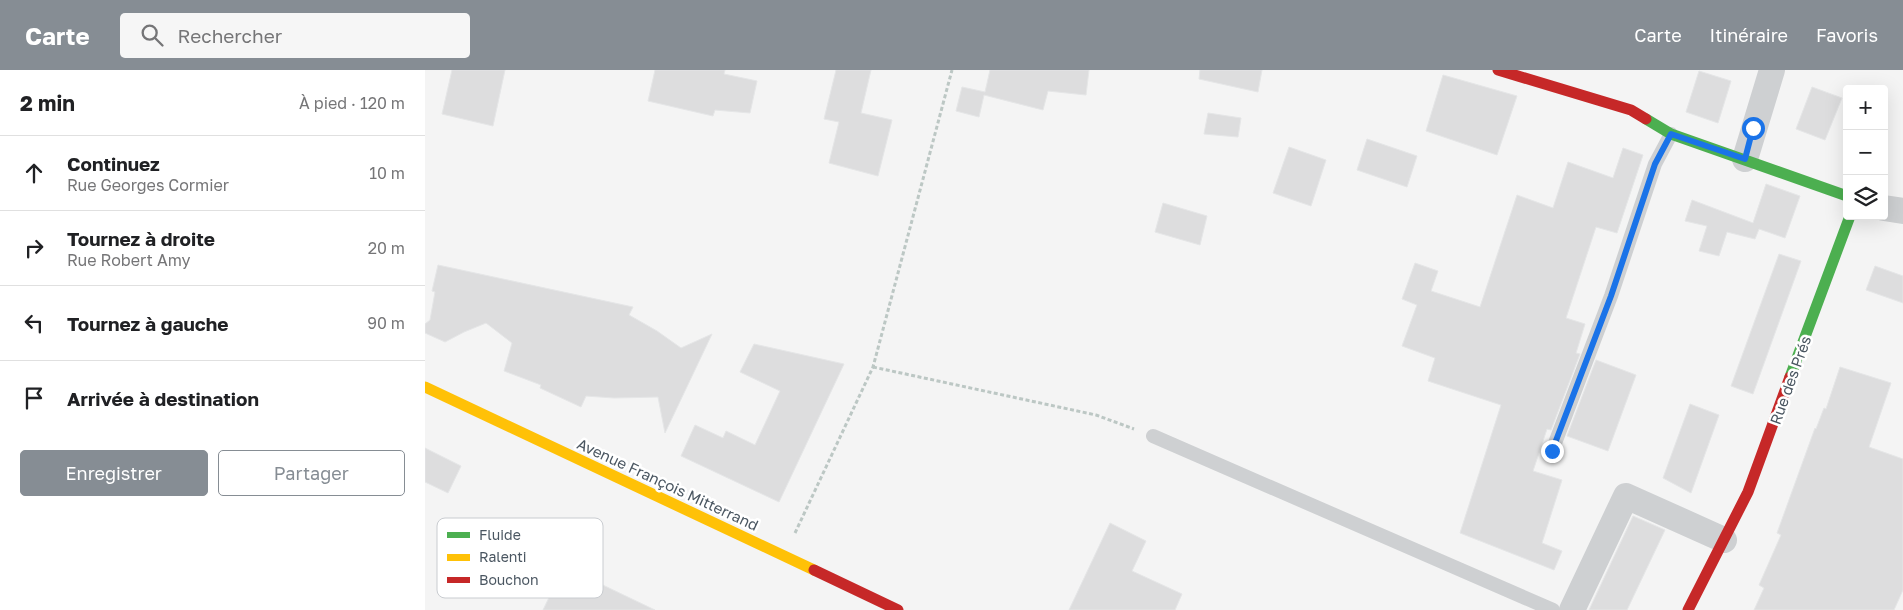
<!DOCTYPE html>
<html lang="fr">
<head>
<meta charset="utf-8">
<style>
	body { margin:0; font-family:"Golos Text",sans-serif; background:#f6f6f6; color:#202124 }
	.controls { position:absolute; right:15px; top:15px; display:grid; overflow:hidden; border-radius:5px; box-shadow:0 5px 20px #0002 }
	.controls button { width:45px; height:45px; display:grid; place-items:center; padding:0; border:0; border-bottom:1px solid #e0e0e0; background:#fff; color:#202124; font:25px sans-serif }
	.stop { position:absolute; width:15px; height:15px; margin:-11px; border:4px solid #1a73e8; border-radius:50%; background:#fff }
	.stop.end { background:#1a73e8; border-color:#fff; box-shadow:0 1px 5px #0008 }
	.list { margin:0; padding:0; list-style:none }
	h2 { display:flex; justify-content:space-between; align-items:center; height:65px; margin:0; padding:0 20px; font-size:21px }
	h2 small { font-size:16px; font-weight:400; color:#757577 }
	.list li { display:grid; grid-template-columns:32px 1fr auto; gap:15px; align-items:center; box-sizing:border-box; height:75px; padding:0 20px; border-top:1px solid #e0e0e0 }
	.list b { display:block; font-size:19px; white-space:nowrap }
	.list p { margin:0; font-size:16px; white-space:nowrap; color:#757577 }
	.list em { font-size:16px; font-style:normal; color:#757577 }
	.actions { display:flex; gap:10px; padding:15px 20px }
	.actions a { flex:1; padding:11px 0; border:1px solid #868d94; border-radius:5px; text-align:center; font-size:18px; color:#868d94 }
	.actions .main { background:#868d94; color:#fff }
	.icon { flex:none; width:28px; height:28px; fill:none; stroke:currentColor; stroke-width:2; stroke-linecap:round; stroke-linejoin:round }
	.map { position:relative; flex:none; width:1478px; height:540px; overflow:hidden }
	header { display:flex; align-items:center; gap:30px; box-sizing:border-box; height:70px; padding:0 25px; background:#868d94; color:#fff }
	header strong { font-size:24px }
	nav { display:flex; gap:28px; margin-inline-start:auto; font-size:18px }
	.search { width:350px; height:45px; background:#f6f6f6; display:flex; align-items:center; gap:12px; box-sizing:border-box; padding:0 18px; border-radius:5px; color:#757577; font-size:19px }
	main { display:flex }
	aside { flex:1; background:#fff }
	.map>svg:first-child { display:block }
	.building { fill:#ddddde; stroke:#e5e6e7 }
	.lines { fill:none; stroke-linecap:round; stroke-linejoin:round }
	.path { stroke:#bcc7c4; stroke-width:3; stroke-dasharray:4 2.5; stroke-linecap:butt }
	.lane { stroke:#ced0d2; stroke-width:14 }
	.street { stroke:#ced0d2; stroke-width:26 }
	.fast { stroke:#4caf50; stroke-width:11 }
	.slow { stroke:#ffc107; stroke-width:11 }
	.jam { stroke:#c62828; stroke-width:11 }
	.route { stroke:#1a73e8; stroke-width:6 }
	.labels { text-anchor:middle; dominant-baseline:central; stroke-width:5; stroke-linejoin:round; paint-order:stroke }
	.street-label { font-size:15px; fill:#4a5661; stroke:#fff }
	.key { fill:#fff; stroke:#c9ccd0; stroke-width:1 }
	.key-label { font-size:14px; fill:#4a5661 }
</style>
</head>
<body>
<header>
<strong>Carte</strong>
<div class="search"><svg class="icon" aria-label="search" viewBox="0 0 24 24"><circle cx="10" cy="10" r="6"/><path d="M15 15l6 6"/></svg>Rechercher</div>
<nav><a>Carte</a><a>Itinéraire</a><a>Favoris</a></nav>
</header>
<main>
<aside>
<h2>2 min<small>À pied · 120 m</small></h2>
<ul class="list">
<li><svg class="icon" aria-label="ahead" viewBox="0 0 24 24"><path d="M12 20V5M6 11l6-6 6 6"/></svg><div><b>Continuez</b><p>Rue Georges Cormier</p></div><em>10 m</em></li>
<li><svg class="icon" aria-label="right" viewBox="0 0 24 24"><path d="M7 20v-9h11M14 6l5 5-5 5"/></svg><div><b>Tournez à droite</b><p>Rue Robert Amy</p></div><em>20 m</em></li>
<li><svg class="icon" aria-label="left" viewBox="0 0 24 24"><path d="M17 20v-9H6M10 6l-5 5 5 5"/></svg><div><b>Tournez à gauche</b></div><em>90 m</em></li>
<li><svg class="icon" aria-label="arrive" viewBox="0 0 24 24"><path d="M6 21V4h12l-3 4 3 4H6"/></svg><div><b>Arrivée à destination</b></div></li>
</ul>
<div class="actions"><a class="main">Enregistrer</a><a>Partager</a></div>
</aside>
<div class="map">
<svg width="1478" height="540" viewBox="0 0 1478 540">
	<rect width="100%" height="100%" fill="#f4f4f4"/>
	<g class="building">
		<polygon points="27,0 80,0 68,56 17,44"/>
		<polygon points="230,0 300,0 299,4 332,11 325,43 290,40 288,46 223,31"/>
		<polygon points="411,0 446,0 436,43 467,50 453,106 404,93 414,52 399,49"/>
		<polygon points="565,0 664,0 661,25 623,21 618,40 559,25 554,47 531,41 537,17 560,22"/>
		<polygon points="775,0 837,0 833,22 774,9"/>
		<polygon points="1274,1 1306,11 1293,53 1261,42"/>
		<polygon points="1018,5 1092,26 1072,85 1001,61"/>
		<polygon points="1387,17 1417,28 1400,70 1371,59"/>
		<polygon points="783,43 816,48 813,67 779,64"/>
		<polygon points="942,69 992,86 982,117 932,100"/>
		<polygon points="864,77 901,90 886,136 848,123"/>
		<polygon points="1198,78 1218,85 1192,163 1171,157 1141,248 1160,254 1151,283 1155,284 1126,360 1122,359 1108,401 1137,410 1117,473 1137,481 1129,500 1035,463 1076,335 1003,311 1010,288 977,276 992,235 977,229 990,193 1013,201 1006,221 1055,237 1092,125 1128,138 1143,92 1188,108"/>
		<polygon points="1341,114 1375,126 1360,168 1334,159 1330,169 1302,162 1294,186 1274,181 1282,156 1260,151 1267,130 1328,153"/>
		<polygon points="738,133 782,146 775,175 730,162"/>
		<polygon points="1354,184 1376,191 1328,324 1306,316"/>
		<polygon points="13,195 208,237 204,245 232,261 256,278 287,264 240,363 233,327 189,328 161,326 156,337 115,318 116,315 79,301 87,273 61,253 39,262 20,272 0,263 0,254 5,250 10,222 7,221"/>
		<polygon points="1450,196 1478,206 1478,233 1441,220"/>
		<polygon points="329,274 419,294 354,432 256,386 270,355 298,368 301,361 330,375 355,321 315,302"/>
		<polygon points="1171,290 1211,305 1183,381 1142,366"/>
		<polygon points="1415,297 1466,313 1444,377 1478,389 1478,520 1469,540 1329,540 1339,518 1334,515 1356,465 1352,463 1390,358 1391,359 1399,338 1401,339"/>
		<polygon points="1265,334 1294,345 1266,423 1238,408"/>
		<polygon points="0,378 36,396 23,423 0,412"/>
		<polygon points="1208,446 1240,460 1202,540 1164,540"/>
		<polygon points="685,453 721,471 707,501 757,524 750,540 644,540"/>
		<polygon points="159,506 230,540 118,540 131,513 151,522"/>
	</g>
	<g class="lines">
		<g class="path">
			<polyline points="448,297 671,345 709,359"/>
			<polyline points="370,463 448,297 527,0"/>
		</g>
		<g class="lane">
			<polyline points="728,366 1128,540"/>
			<polyline points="1127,381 1186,226 1230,94 1246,64"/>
		</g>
		<g class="street">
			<polyline points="1320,89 1347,0"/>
			<polyline points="1459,138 1478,141"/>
			<polyline points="1147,540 1201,426 1299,470"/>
		</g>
		<g class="fast">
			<polyline points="1221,49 1246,64 1422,126"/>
			<polyline points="1365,307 1425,146"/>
		</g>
		<polyline class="slow" points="0,317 389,500"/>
		<g class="jam">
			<polyline points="1073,0 1206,40 1221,49"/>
			<polyline points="389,500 473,540"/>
			<polyline points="1263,540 1323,422 1365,307"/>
		</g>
	</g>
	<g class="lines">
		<polyline class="route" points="1127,381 1186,226 1230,94 1246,64 1320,89 1328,58"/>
	</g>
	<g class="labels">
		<g class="street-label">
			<text transform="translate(1365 310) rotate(-70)">Rue des Prés</text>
			<text transform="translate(243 414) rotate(25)">Avenue François Mitterrand</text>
		</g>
	</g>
	<rect x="12" y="448" width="166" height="80" rx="8" class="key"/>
	<rect x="22" y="462" width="23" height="6" fill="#4caf50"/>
	<rect x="22" y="484" width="23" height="7" fill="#ffc107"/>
	<rect x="22" y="507" width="23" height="6" fill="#c62828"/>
	<g class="key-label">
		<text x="54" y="470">Fluide</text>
		<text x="54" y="492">Ralenti</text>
		<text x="54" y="515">Bouchon</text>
	</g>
</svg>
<div class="controls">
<button>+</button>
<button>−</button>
<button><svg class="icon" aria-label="layers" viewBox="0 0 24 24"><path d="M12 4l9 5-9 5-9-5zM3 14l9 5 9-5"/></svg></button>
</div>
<div class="stop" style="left:1328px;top:58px"></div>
<div class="stop end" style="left:1127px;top:381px"></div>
</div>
</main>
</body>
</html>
